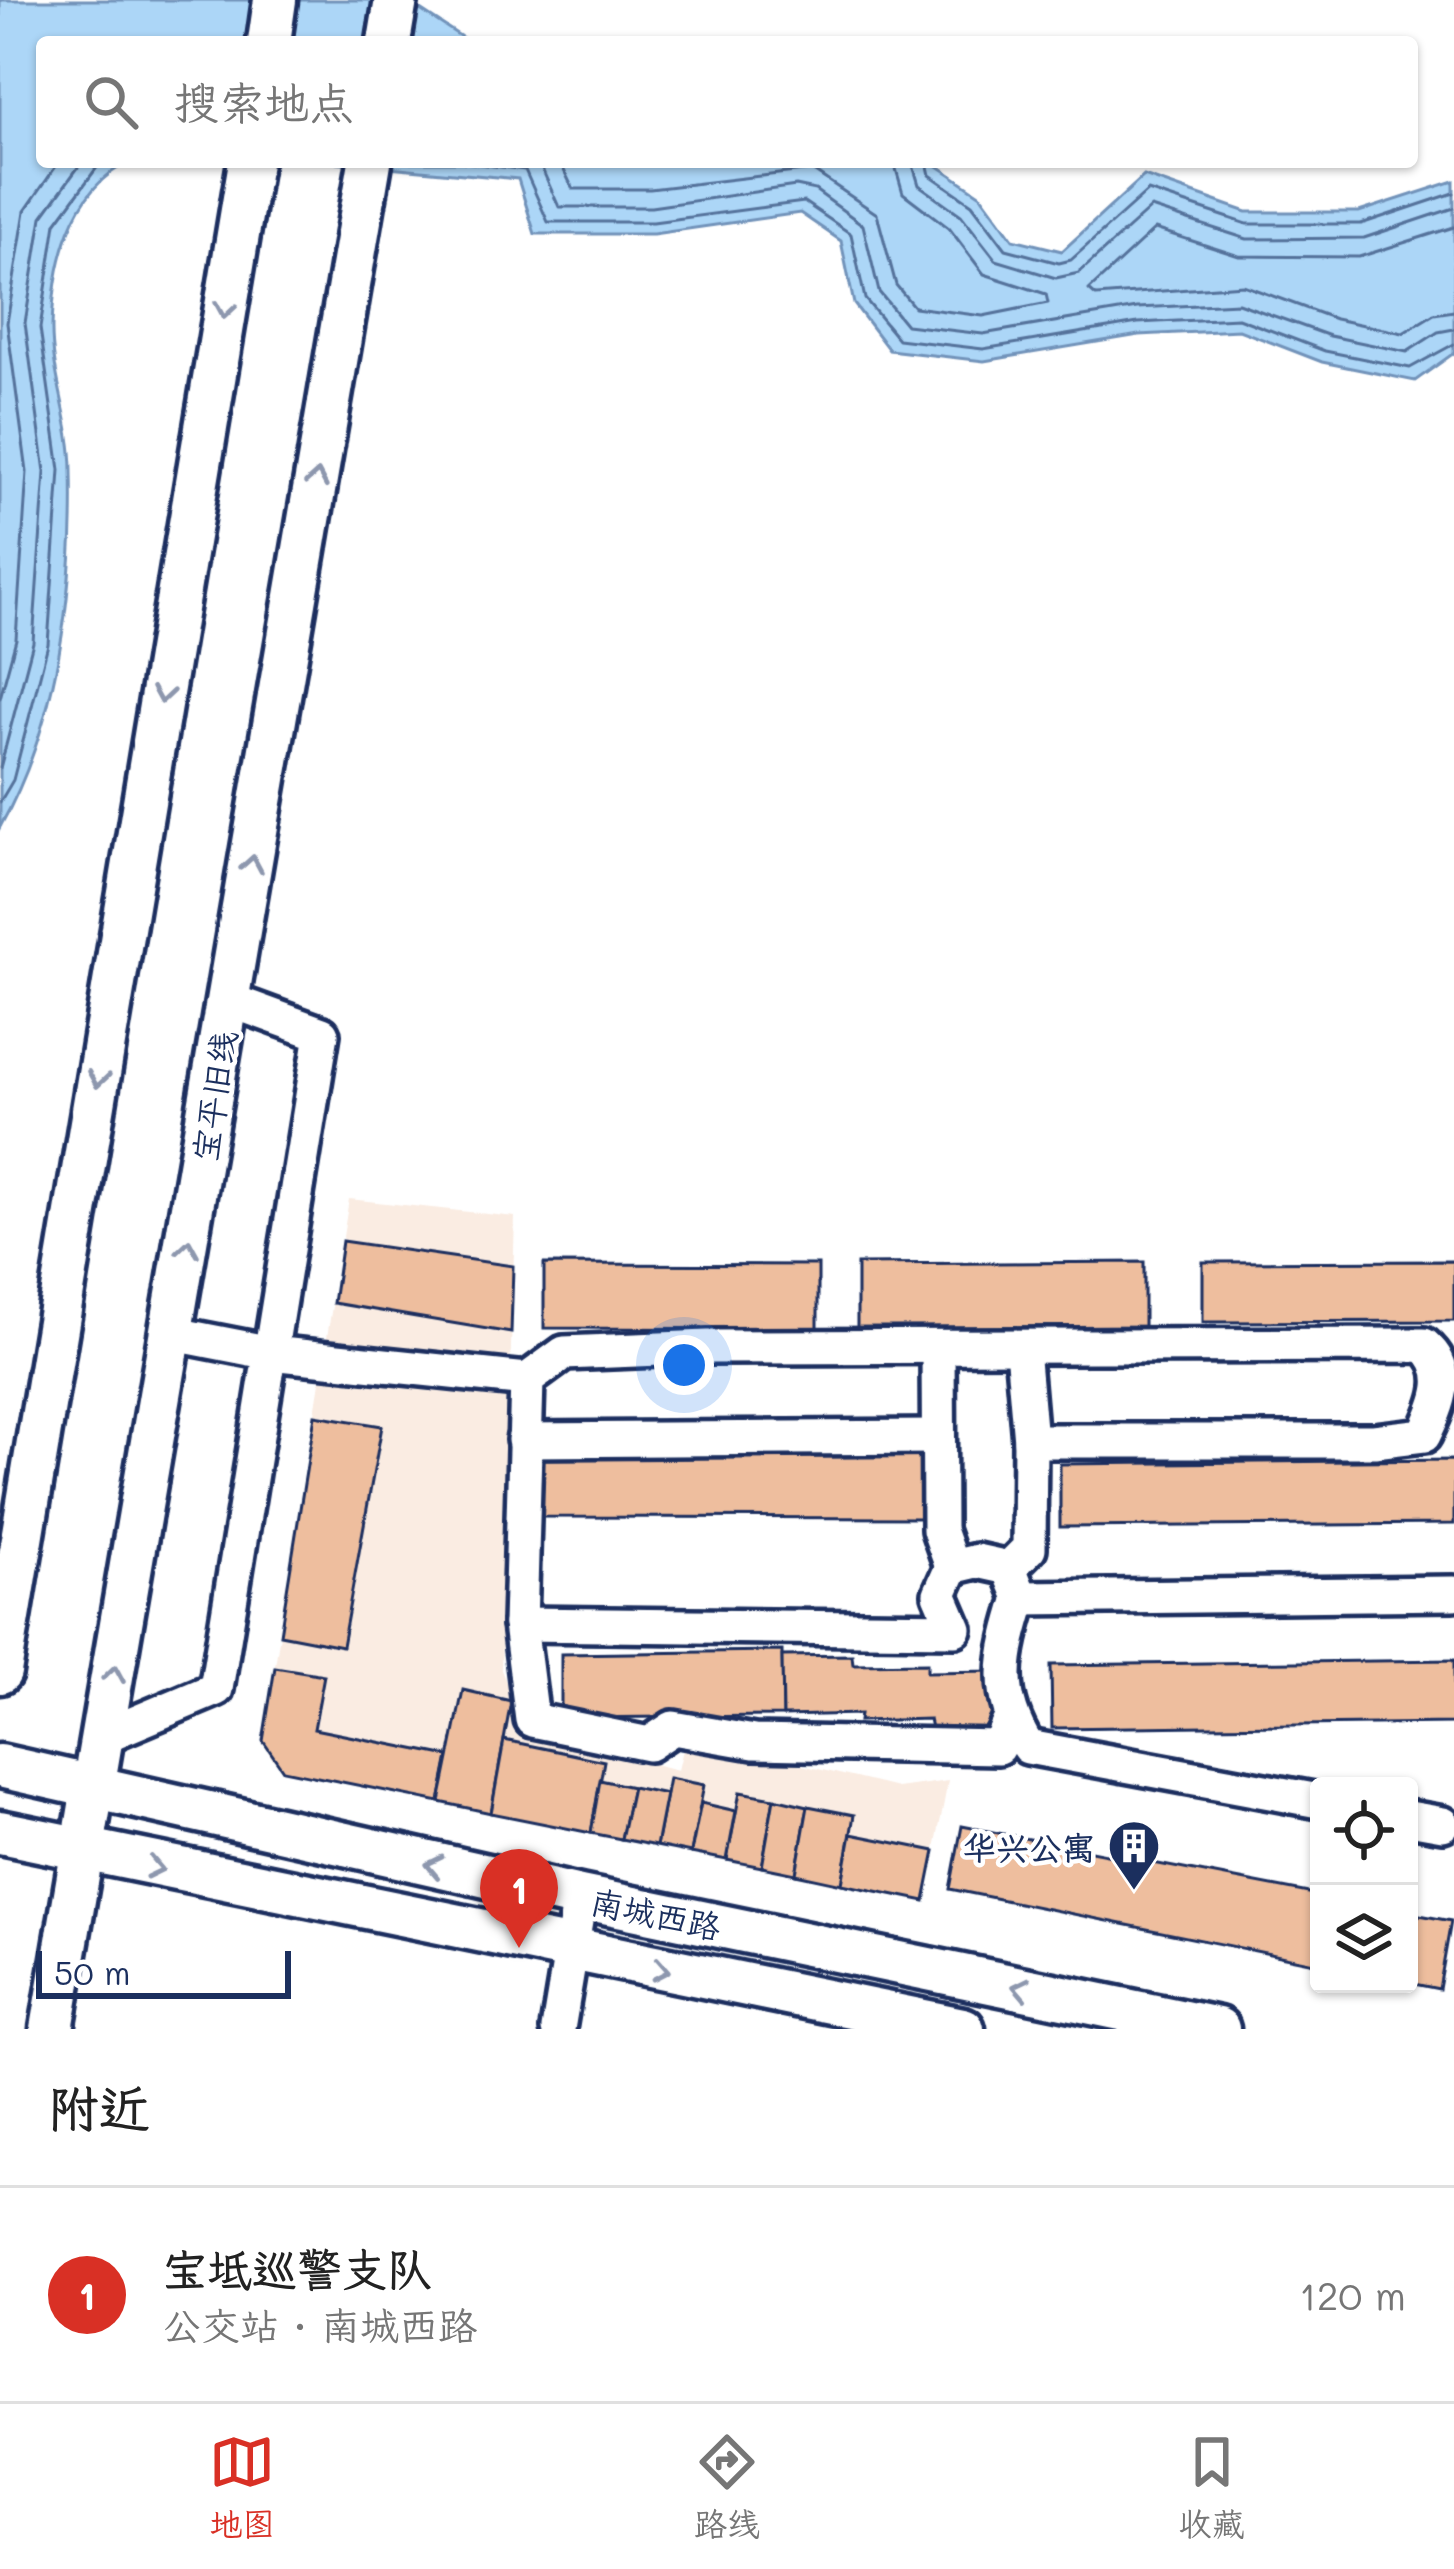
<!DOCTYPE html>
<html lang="zh">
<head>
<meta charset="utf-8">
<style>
	body { margin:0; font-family:Mali,"LXGW WenKai TC",sans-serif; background:#f6f6f6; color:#222 }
	.controls { position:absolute; right:36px; bottom:36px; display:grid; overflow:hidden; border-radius:12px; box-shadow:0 3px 9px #0004 }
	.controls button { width:108px; height:108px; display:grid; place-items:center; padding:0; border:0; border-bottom:3px solid #e0e0e0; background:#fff; color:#222; font:60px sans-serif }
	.scale { position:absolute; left:36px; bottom:30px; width:255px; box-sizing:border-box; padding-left:12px; border:6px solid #1b2f5e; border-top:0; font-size:33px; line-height:42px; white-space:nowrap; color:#1b2f5e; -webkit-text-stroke:9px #fff; paint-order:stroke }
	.you { position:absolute; left:684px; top:1365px; width:42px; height:42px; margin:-30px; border:9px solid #fff; border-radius:50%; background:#1a73e8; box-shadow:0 0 0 18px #1a73e833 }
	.badge { display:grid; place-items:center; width:78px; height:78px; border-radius:50%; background:#d93025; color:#fff; font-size:39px; font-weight:700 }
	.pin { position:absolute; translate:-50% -99px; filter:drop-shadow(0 3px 6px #0008) }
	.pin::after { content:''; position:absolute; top:63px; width:42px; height:36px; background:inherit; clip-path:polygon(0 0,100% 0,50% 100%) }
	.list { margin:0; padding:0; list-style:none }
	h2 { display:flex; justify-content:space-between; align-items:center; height:156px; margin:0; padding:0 48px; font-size:51px }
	h2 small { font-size:39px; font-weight:400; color:#767676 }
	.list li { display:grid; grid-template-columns:78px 1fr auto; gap:36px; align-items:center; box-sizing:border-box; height:216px; padding:0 48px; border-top:3px solid #e0e0e0 }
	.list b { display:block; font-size:45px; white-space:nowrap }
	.list p { margin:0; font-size:39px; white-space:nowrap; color:#767676 }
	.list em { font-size:39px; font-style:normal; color:#767676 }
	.icon { flex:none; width:66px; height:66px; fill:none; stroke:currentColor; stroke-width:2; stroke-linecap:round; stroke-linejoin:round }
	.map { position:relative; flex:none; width:1454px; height:2029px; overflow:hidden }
	.search { position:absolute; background:#fff; box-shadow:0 3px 9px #0004; left:36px; right:36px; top:36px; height:132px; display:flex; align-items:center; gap:30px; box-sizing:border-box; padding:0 42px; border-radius:12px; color:#767676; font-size:45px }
	.sheet { height:372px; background:#fff }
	nav { display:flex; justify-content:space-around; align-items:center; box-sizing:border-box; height:168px; border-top:3px solid #e0e0e0; background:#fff; font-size:33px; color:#767676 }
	nav a { display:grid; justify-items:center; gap:6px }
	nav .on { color:#d93025 }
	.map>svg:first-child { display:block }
	.built { fill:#faece2 }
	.water { fill:#acd6f7; stroke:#7293ba; stroke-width:3 }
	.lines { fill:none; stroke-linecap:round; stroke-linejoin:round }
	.shore { stroke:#55729b; stroke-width:3 }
	.building { fill:#eebe9e; stroke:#1b2f5e; stroke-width:3 }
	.minor-casing { stroke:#1b2f5e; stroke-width:42 }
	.major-casing { stroke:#1b2f5e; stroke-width:51 }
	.minor { stroke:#fff; stroke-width:33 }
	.major { stroke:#fff; stroke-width:42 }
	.oneway { stroke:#8d97ae }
	.labels { text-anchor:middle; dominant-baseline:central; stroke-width:9; stroke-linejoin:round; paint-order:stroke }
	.street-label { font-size:33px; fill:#1b2f5e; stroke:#fff }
	.poi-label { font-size:33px; font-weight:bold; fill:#1b2f5e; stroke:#fff; text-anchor:end }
</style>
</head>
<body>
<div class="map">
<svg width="1454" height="2029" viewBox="0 0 1454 2029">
	<rect width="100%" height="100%" fill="#fff"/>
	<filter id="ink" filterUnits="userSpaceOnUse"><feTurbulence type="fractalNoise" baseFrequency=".00833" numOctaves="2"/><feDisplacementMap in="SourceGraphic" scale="24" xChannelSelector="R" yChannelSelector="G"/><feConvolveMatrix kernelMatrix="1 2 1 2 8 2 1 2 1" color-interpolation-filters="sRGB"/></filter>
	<g filter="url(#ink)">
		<polygon class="built" points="349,1199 515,1217 501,1670 515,1703 516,1730 678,1770 686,1737 897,1788 948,1781 925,1901 283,1770 271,1757 263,1741"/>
		<g class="water">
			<path d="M0,0h405l64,42h-427v120h87c-59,27 -75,104 -77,164 -1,48 20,97 20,145 3,117 -14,253 -72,356z"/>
			<polygon points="334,162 932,162 981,195 1013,239 1062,251 1144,176 1247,212 1359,212 1454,181 1454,353 1415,381 1322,362 1239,330 1139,335 984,361 889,350 854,304 841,241 800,213 653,234 535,234 518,179"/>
		</g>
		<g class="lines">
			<g class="shore">
				<polyline points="464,162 525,170 548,222 653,222 804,202 851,234 865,299 898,339 983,349 1138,323 1238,318 1325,351 1410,368 1454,344"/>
				<polyline points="539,162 559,207 651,207 796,186 815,190 863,225 879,292 906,325 983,334 1137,308 1238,303 1330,336 1407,352 1438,332 1454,329"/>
				<polyline points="560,162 573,189 650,189 812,170 877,214 896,285 914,307 983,316 1048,303 1046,294 984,274 949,228 903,193 894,162"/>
				<polyline points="912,162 919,185 961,215 996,260 1056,278 1079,273 1151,208 1247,239 1364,238 1454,208"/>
				<polyline points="927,162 930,175 972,204 1006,249 1059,263 1071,260 1148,191 1247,224 1361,224 1454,193"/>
				<polyline points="1454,227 1359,257 1239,256 1155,229 1089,290 1096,296 1243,285 1335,319 1403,333 1434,314 1454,311"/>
				<polyline points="0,698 16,639 27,472 7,323 25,211 59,162"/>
				<polyline points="0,768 33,642 45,472 25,323 42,217 82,162"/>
				<polyline points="0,802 13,780 48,644 60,470 40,328 56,223 101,162"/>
			</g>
		</g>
		<g class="building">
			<polygon points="342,1241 513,1266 511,1333 333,1303"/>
			<polygon points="1454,1261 1454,1321 1203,1322 1203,1262"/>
			<polygon points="1144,1262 1144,1326 857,1328 857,1264"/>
			<polygon points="544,1264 818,1265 818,1329 544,1328"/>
			<polygon points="315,1415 382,1426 342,1646 280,1634"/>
			<polygon points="539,1452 930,1452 929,1518 539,1517"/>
			<polygon points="1454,1460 1454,1524 1060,1527 1060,1464"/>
			<polygon points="782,1651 783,1716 561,1718 561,1654"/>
			<polygon points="852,1655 853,1664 927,1663 927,1672 997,1671 998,1729 931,1728 929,1719 859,1721 860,1714 783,1716 782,1656"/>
			<polygon points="1454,1660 1454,1723 1052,1728 1051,1665"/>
			<polygon points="275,1667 324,1675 314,1729 449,1756 440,1802 283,1770 263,1741"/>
			<polygon points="463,1690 511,1701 491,1813 440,1802"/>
			<polygon points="504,1740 604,1761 591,1833 491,1813"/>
			<polygon points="669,1778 704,1785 691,1853 656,1846"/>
			<polygon points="600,1780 632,1787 621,1839 591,1833"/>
			<polygon points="632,1787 666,1794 656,1846 621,1839"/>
			<polygon points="740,1792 774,1798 762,1867 727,1860"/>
			<polygon points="774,1798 808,1806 796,1874 762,1867"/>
			<polygon points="701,1803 736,1811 727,1860 691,1853"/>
			<polygon points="808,1806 854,1815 842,1884 796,1874"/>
			<polygon points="962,1826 1319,1895 1319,1964 950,1889"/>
			<polygon points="851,1834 935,1851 925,1901 842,1884"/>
			<polygon points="1409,1913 1451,1921 1439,1989 1409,1983"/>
		</g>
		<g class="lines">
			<g class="minor-casing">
				<g id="minor">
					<polyline points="174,1334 271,1353 527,1380"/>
					<polyline points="524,1440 938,1437"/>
					<polyline points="952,1567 977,1561 1009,1568 1021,1598 1454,1593"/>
					<polyline points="1009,1568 1029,1548 1030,1441 1022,1349"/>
					<path d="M1021,1598c-18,58 -27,95 7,149l291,54"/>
					<polyline points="520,1624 955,1629 940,1594 952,1567 939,1530 938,1349"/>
					<path d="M1010,1720l-12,27 -244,-5 -81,-14 -24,16 -117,-24 -12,-96 7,-244 37,-27 144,-6 716,-2c30,25 15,59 0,90l-50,6h-344"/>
					<polyline points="104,1736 216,1689 322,1034 229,1000"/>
					<polyline points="1409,1818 1443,1824"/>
					<polyline points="558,2029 580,1897"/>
				</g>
			</g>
			<g class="major-casing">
				<g id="major">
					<polyline points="269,42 275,0"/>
					<polyline points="389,42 396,0"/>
					<polyline points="0,1672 250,162"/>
					<polyline points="0,1766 580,1897 1218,2029"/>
					<polyline points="0,1832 963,2029"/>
					<polyline points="52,2029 370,162"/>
				</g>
			</g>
			<use href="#minor" class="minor"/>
			<use href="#major" class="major"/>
		</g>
		<defs><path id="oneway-chevron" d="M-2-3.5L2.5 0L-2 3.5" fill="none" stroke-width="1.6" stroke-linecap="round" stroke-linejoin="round" transform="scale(3)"/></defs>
		<g class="oneway">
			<use href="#oneway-chevron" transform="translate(225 310) rotate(99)"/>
			<use href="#oneway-chevron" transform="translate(317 479) rotate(-80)"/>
			<use href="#oneway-chevron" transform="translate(162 695) rotate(99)"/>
			<use href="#oneway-chevron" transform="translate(252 864) rotate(-80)"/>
			<use href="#oneway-chevron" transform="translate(98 1079) rotate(99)"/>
			<use href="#oneway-chevron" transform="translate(188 1248) rotate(-81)"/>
			<use href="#oneway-chevron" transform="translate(114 1674) rotate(-81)"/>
			<use href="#oneway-chevron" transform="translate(434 1866) rotate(-168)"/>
			<use href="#oneway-chevron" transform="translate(155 1868) rotate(12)"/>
			<use href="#oneway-chevron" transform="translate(661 1970) rotate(11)"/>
			<use href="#oneway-chevron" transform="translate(1021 1988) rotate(-168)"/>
		</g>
	</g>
	<defs>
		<g id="building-pin" transform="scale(2.7)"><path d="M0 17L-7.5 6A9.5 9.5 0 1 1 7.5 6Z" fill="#1b2f5e" stroke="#fff"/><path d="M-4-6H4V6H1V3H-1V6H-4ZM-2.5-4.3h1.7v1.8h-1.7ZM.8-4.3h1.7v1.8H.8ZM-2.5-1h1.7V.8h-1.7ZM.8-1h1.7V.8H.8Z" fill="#fff"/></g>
	</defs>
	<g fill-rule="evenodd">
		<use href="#building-pin" x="1134" y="1846"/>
	</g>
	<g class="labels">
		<g class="street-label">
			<text transform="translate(213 1096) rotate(-81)">宝平旧线</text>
			<text transform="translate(656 1913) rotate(12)">南城西路</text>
		</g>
		<g class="poi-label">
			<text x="1095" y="1846">华兴公寓</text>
		</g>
	</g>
</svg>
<div class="controls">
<button><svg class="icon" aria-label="locate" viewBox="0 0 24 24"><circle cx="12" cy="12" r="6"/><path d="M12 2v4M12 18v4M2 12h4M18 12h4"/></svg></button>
<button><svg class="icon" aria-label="layers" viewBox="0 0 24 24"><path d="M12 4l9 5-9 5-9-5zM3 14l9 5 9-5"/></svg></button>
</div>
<div class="scale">50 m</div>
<div class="you"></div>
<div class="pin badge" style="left:519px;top:1948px">1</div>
<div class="search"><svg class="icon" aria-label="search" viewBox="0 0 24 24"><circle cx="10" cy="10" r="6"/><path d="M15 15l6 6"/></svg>搜索地点</div>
</div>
<section class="sheet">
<h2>附近<small></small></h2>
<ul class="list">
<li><span class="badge">1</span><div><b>宝坻巡警支队</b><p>公交站 · 南城西路</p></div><em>120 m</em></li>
</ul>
</section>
<nav>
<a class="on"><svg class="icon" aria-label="map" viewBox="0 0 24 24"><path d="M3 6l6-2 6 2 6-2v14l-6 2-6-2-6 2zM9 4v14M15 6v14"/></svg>地图</a>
<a><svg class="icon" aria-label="directions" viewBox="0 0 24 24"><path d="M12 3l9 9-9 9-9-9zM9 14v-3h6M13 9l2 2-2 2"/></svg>路线</a>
<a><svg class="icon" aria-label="saved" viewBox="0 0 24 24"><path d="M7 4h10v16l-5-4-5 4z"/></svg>收藏</a>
</nav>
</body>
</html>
